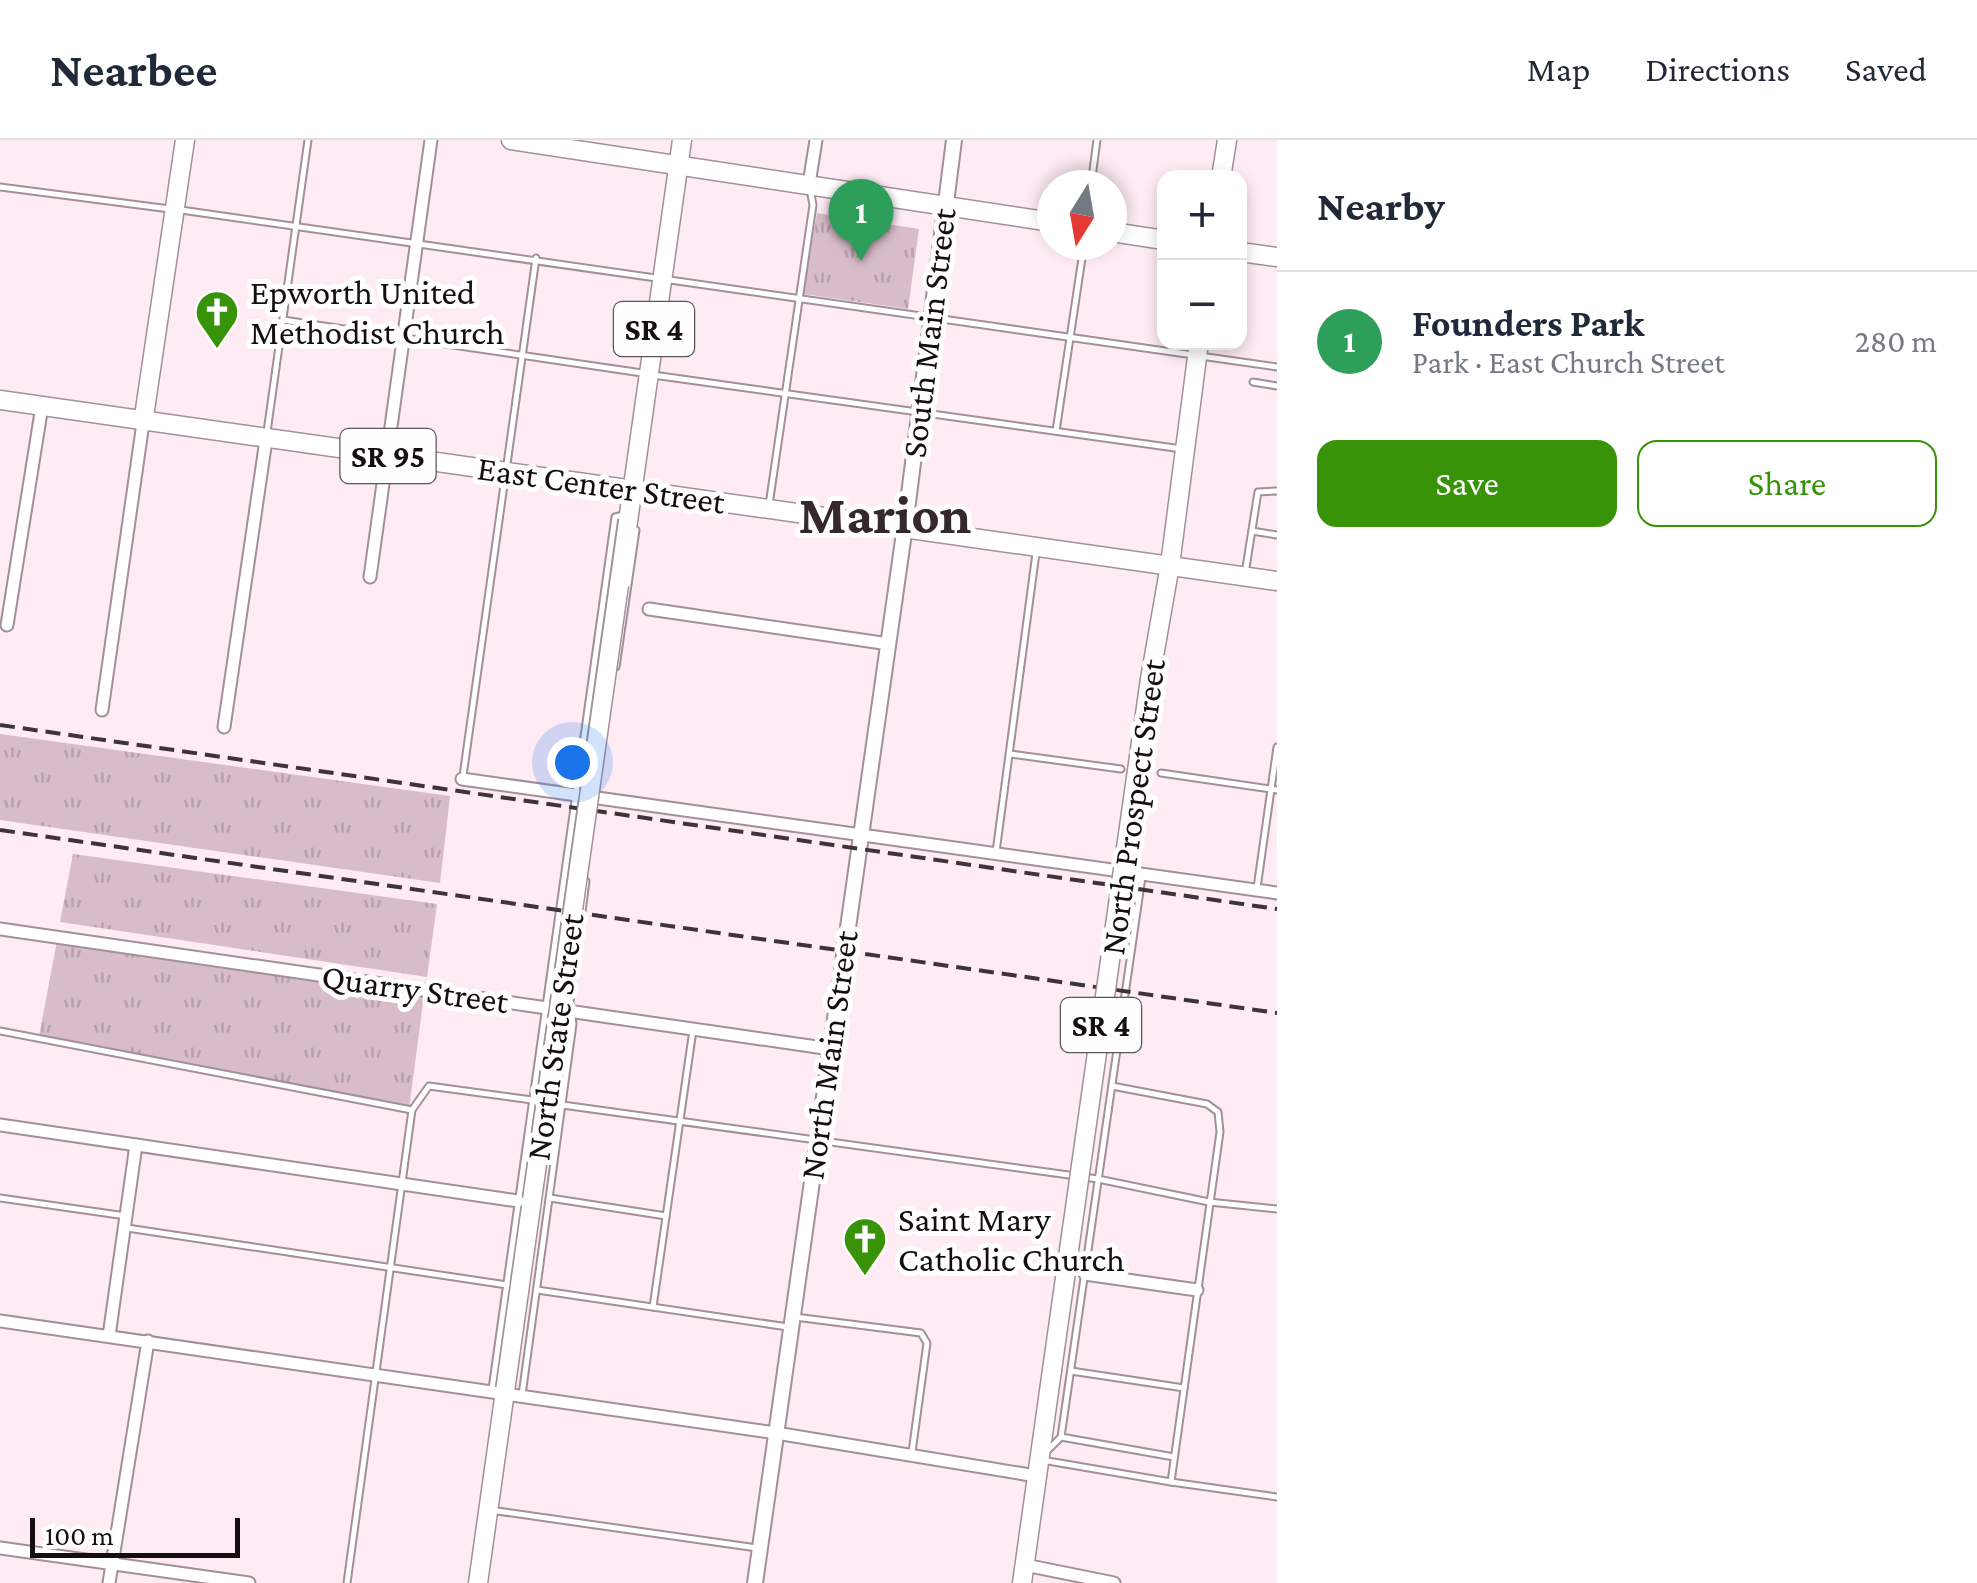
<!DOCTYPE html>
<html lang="en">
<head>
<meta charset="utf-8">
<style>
	body { margin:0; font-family:"Crimson Pro",serif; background:#f2f2f3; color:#1f2937 }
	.controls { position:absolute; right:30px; top:30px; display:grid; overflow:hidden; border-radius:20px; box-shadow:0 5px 15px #0003 }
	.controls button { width:90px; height:90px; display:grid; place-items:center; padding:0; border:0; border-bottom:2px solid #e0e1e3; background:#fff; color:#1f2937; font:50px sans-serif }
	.compass { position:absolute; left:1037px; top:30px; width:90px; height:90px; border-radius:50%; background:#fff; box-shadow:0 5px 15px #0003; rotate:191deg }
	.scale { position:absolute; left:30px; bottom:25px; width:210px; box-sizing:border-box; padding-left:10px; border:5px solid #140e11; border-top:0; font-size:28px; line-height:35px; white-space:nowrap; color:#140e11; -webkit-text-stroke:8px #fefefe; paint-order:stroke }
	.you { position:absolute; left:572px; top:622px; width:35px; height:35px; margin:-25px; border:8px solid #fff; border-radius:50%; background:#1a73e8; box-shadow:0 0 0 15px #1a73e833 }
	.badge { display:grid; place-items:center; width:65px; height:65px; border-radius:50%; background:#399309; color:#fff; font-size:32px; font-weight:700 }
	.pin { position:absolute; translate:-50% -82px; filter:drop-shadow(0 2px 5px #0008) }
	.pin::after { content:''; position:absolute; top:52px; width:35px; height:30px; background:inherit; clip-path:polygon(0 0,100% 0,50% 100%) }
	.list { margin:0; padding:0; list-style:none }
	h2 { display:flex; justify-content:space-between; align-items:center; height:130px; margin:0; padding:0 40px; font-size:42px }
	h2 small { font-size:32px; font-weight:400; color:#747a83 }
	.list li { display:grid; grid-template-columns:65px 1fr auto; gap:30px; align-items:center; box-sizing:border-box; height:140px; padding:0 40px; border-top:2px solid #e0e1e3 }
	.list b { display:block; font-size:38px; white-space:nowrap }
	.list p { margin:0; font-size:32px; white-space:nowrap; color:#747a83 }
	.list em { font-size:32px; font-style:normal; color:#747a83 }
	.actions { display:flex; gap:20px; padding:30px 40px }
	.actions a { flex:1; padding:22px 0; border:2px solid #399309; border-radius:20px; text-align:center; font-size:35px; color:#399309 }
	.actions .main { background:#399309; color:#fff }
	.map { position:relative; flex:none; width:1277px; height:1443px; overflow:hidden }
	header { display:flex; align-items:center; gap:60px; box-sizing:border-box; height:140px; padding:0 50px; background:#fff; border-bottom:2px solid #e0e1e3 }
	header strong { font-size:48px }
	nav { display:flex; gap:55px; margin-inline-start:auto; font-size:35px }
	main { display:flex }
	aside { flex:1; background:#fff }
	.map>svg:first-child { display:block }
	.grass { fill:url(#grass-tufts) }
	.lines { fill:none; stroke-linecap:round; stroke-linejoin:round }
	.service-casing { stroke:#a19098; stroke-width:9 }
	.minor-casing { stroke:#a19098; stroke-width:15 }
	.tertiary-casing { stroke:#a19098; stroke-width:18 }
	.primary-casing { stroke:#a19098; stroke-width:21 }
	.service { stroke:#fff; stroke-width:5 }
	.minor { stroke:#fff; stroke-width:11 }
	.tertiary { stroke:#fff; stroke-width:14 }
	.primary { stroke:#fff; stroke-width:18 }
	.rail { stroke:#3c3438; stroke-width:4; stroke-dasharray:15 8; stroke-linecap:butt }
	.primary-bridge-casing { stroke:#a19098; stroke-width:21; stroke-linecap:butt }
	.primary-bridge { stroke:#fff; stroke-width:18 }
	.labels { text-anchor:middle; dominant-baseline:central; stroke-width:10; stroke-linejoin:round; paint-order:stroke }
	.shield { fill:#fefefe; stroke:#5a5658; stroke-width:2.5 }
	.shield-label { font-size:32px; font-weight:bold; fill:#140e11 }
	.poi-label { font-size:35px; fill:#140e11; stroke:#fefefe; text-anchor:start }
	.street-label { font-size:35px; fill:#140e11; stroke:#fefefe }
	.town-label { font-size:55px; font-weight:bold; fill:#35272e; stroke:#fefefe }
</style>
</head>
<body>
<header>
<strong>Nearbee</strong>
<nav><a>Map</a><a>Directions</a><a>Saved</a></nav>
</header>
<main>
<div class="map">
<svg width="1277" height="1443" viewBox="0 0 1277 1443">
	<defs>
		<pattern id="grass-tufts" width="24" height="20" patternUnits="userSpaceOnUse" patternTransform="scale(2.5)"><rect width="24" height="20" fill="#d8bcc9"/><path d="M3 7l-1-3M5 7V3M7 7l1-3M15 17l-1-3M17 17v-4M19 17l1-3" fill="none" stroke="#b8a0ac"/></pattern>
	</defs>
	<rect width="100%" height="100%" fill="#feebf4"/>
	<g class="grass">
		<polygon points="817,73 919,89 908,169 803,154"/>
		<polygon points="0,594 450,656 440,743 0,680"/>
		<polygon points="73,714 437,764 427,837 60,782"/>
		<polygon points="58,796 424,855 409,969 38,902"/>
	</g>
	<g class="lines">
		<g class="service-casing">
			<g id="service">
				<polyline points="1091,45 1097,0"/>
				<polyline points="0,47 170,69"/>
				<polyline points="181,70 1277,227"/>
				<polyline points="283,180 642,233"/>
				<polyline points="653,235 1182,309"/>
				<polyline points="1253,242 1277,246"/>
				<polyline points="1056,291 1084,105"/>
				<polyline points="267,292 308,0"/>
				<polyline points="769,365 813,65 810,49"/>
				<polyline points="1252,391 1277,395"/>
				<polyline points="1245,434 1258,352 1277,351"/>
				<polyline points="616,527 636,390"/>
				<polyline points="1010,614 1121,629"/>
				<polyline points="1161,633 1277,650"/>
				<polyline points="463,636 536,118"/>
				<polyline points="996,712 1036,413"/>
				<polyline points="1257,748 1277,607"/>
				<polyline points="0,891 412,970"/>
				<polyline points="548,963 1098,1039 1209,1062 1277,1069"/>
				<polyline points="0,1058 126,1076"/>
				<polyline points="550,1058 666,1076"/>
				<polyline points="127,1088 507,1145"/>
				<polyline points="537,1150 788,1187"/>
				<polyline points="653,1167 693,890"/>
				<polyline points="795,1177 921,1193 927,1203 912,1312"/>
				<polyline points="1071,1231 1184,1248"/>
				<polyline points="492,1249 615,377 624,375"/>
				<polyline points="522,1255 573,884 570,862 586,741"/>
				<polyline points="1061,1297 1174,1317"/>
				<polyline points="1048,1310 1061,1297 1142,737"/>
				<polyline points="1042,1320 1171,1342 1220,992 1218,972 1207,964 1112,946"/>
				<polyline points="1171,1342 1277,1357"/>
				<polyline points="490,1370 757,1408"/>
				<polyline points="347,1443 412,970 429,946 532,960"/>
			</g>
		</g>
		<g class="minor-casing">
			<g id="minor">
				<polyline points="809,44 816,0"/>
				<polyline points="370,437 431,0"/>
				<polyline points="649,469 889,504"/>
				<polyline points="7,485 42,266"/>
				<polyline points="102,570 143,283"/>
				<polyline points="224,587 266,300"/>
				<polyline points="462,639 1277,753"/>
				<polyline points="0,789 831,909"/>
				<polyline points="0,985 518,1061"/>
				<polyline points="1085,1134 1197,1150"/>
				<polyline points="0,1181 776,1293 1036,1336"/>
				<polyline points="109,1196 136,1005"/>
				<polyline points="0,1408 249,1443"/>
				<polyline points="1025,1425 1114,1443"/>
				<polyline points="109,1443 148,1201"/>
			</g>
		</g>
		<g class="tertiary-casing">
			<polyline id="tertiary" points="755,1443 905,386 954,0"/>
		</g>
		<g class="primary-casing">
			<g id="primary">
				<polyline points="511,0 1052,82"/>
				<polyline points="1221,38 1227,0"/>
				<polyline points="1112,92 1164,100"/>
				<polyline points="1240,112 1277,117"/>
				<polyline points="0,260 1277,441"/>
				<polyline points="143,283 185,0"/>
				<polyline points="619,445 682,0"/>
				<polyline points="1150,539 1170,425 1199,202"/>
				<polyline points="478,1443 539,1010"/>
				<polyline points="1022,1443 1052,1230"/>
			</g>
		</g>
		<use href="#service" class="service"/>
		<use href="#minor" class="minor"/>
		<use href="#tertiary" class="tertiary"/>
		<use href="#primary" class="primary"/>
		<g class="rail">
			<polyline points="0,585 1277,769"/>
			<polyline points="0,690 1277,873"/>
		</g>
		<g class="primary-bridge-casing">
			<g id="primary-bridge">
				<polyline points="539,1010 619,445"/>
				<polyline points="1052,1230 1150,539"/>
			</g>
		</g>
		<use href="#primary-bridge" class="primary-bridge"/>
	</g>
	<defs>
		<g id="church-pin" transform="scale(2.25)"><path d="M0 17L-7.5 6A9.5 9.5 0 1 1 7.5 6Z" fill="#399309" stroke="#fefefe"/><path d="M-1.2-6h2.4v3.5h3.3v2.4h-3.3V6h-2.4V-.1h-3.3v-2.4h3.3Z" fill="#fff"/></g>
	</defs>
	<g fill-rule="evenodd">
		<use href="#church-pin" x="217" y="172"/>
		<use href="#church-pin" x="865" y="1099"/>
	</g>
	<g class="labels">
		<g class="shield">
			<rect x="614" y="162" width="80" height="54" rx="8"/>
			<rect x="340.5" y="289" width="95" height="54" rx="8"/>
			<rect x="1061" y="858" width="80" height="54" rx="8"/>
		</g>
		<g class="shield-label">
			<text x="654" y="189">SR 4</text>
			<text x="388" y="316">SR 95</text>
			<text x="1101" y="885">SR 4</text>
		</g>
		<g class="poi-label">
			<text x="250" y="152">Epworth United<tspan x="250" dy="40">Methodist Church</tspan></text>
			<text x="898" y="1079">Saint Mary<tspan x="898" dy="40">Catholic Church</tspan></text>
		</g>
		<g class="street-label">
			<text transform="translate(929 193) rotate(-83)">South Main Street</text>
			<text transform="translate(601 345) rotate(8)">East Center Street</text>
			<text transform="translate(1133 667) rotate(-82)">North Prospect Street</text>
			<text transform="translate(415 849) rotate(8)">Quarry Street</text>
			<text transform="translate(555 897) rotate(-82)">North State Street</text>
			<text transform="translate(829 915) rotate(-82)">North Main Street</text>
		</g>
		<g class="town-label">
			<text x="885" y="374">Marion</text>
		</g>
	</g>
</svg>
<div class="controls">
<button>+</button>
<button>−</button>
</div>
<svg class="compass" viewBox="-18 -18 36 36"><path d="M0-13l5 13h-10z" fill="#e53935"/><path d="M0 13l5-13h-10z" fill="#747a83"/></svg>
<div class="scale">100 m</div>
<div class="you"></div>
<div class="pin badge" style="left:861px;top:121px;background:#2e9e5b">1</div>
</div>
<aside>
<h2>Nearby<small></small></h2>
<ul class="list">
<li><span class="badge" style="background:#2e9e5b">1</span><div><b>Founders Park</b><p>Park · East Church Street</p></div><em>280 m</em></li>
</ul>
<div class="actions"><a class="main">Save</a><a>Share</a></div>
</aside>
</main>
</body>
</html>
